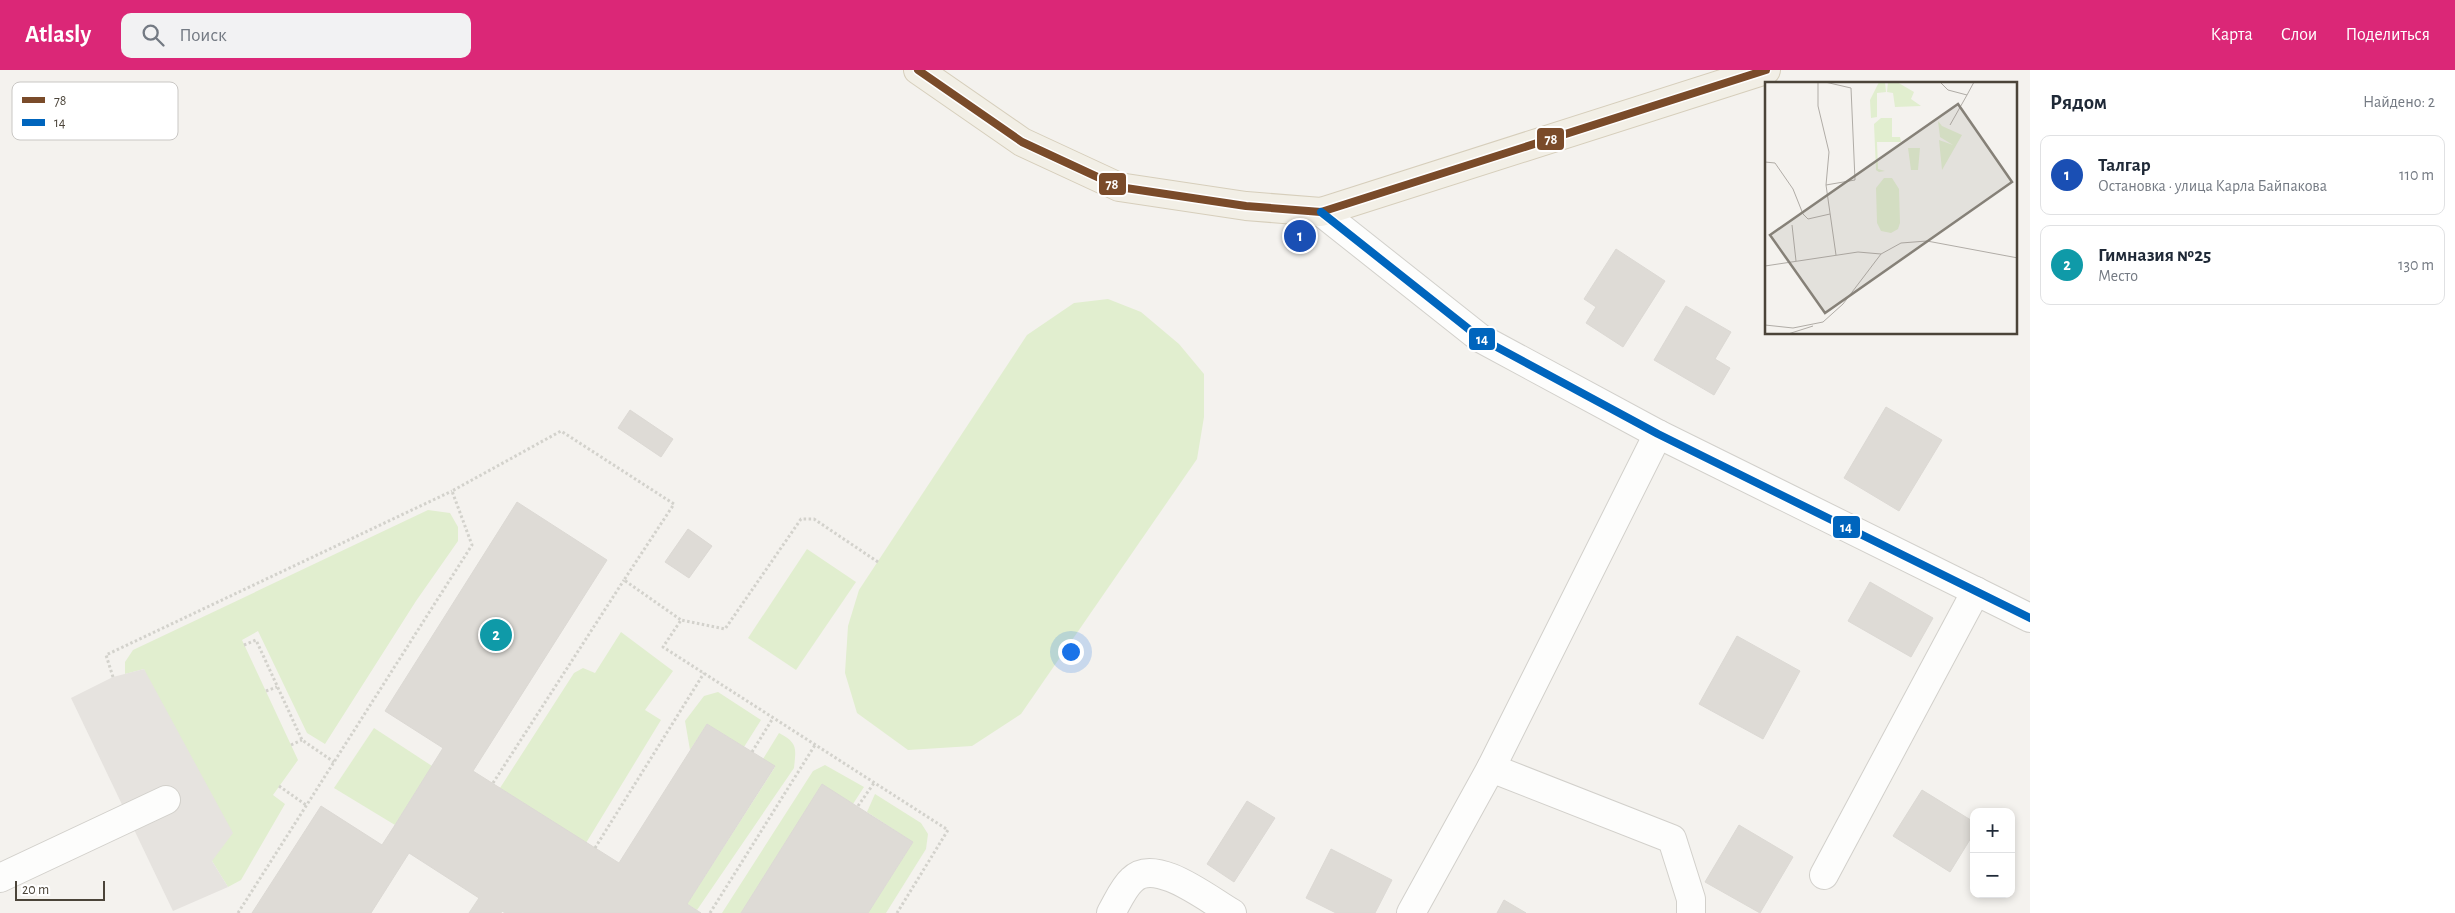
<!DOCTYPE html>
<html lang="ru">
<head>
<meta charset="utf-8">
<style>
	body { margin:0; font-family:"Alegreya Sans",sans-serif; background:#f2f2f3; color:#1f2937 }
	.controls { position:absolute; right:15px; bottom:15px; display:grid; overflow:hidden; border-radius:10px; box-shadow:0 2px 8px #0003 }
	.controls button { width:45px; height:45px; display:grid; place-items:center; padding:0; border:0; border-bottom:1px solid #e0e1e3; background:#fff; color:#1f2937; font:25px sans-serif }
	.scale { position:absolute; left:15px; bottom:12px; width:90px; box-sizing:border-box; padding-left:5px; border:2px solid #4b4439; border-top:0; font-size:14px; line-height:18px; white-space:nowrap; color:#4b4439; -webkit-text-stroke:4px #fff; paint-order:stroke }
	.you { position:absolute; left:1070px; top:581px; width:18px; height:18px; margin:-12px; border:4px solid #fff; border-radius:50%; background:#1a73e8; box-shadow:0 0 0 8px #1a73e833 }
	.badge { display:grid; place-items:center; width:32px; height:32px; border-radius:50%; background:#db2777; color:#fff; font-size:16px; font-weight:700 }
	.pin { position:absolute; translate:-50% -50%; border:2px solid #fff; box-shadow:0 1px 5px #0006 }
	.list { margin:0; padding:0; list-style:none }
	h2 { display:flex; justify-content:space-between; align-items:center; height:65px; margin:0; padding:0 20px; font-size:21px }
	h2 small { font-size:16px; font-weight:400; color:#747a83 }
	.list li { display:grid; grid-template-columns:32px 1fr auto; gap:15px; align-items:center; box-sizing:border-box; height:80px; margin:0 10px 10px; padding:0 10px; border:1px solid #e0e1e3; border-radius:10px }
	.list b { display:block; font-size:19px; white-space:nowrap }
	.list p { margin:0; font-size:16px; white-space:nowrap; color:#747a83 }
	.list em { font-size:16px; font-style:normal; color:#747a83 }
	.icon { flex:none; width:28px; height:28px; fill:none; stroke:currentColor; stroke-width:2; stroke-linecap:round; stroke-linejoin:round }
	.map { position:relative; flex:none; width:2030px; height:843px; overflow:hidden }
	header { display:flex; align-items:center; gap:30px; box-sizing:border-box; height:70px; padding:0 25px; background:#db2777; color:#fff }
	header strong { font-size:24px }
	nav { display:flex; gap:28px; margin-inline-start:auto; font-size:18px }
	.search { width:350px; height:45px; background:#f2f2f3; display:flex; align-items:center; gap:12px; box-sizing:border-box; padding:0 18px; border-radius:10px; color:#747a83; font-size:19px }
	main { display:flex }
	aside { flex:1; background:#fff }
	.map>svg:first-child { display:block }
	.green { fill:#e1eecf }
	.parking { fill:#e6e3df }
	.building { fill:#dedbd6; stroke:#dcd9d4 }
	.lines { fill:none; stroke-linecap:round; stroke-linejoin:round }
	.minor-casing { stroke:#d2d0cb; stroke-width:30 }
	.major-casing { stroke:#d6cebb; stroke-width:30 }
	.path { stroke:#d3d2cc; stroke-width:3; stroke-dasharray:2.5 2.5; stroke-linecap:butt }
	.minor { stroke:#fdfdfc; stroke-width:28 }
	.major { stroke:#f2efe6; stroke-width:28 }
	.bus-1-casing { stroke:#fff; stroke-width:11 }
	.bus-2-casing { stroke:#fff; stroke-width:11 }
	.bus-1 { stroke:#7a4b2a; stroke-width:8 }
	.bus-2 { stroke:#0065bd; stroke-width:8 }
	.inset-road { fill:none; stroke:#b0aca6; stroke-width:1 }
	.view { fill:#868178; fill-opacity:0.15; stroke:#868178; stroke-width:2.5 }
	.inset-edge { fill:none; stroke:#4b4439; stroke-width:2.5 }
	.key { fill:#fff; stroke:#c9c7c4; stroke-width:1 }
	.key-label { font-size:14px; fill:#4b4439 }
	.line-badge { stroke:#fff; stroke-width:2 }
	.badge-label { font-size:14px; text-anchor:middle; font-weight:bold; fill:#fff }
</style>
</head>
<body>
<header>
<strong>Atlasly</strong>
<div class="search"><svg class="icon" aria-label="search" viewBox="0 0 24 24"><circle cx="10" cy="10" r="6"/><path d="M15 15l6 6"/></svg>Поиск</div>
<nav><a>Карта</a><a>Слои</a><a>Поделиться</a></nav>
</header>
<main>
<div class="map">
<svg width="2030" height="843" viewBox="0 0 2030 843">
	<rect width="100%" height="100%" fill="#f4f2ee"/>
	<g class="green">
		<polygon points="1108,229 1141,242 1179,274 1204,304 1204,347 1197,389 1021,644 972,676 908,680 857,643 845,603 848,556 859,520 1027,265 1074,233"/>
		<polygon points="428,440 450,443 458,457 458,471 416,531 325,674 307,663 258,561 242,570 298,690 273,725 285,734 241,810 228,817 212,791 144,599 125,604 125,592 133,580"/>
		<polygon points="807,479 856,512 796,600 748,568"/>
		<polygon points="621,562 673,601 645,640 661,650 586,773 500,718 574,603 583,598 595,603"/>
		<polygon points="718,622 761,650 744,677 707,654 690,680 685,651 704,626"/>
		<polygon points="374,658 432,696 395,755 334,718"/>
		<path d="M779,663c19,10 17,15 15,35l-97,142 -10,-6 88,-137 -12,-8z"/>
		<polygon points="825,695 864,717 853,734 822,715 741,843 722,843 813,701"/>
		<polygon points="875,724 921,753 928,764 926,779 886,843 868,843 913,772 867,742"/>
	</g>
	<polygon class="parking" points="144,599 233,763 212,791 228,817 173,841 71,628 113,607"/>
	<g class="building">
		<polygon points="1616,179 1665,211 1623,277 1586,253 1596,237 1584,229"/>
		<polygon points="1686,236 1731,262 1715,289 1730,298 1714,325 1654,290"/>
		<polygon points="1886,337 1942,370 1899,441 1844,408"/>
		<polygon points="630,340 673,369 661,387 618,358"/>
		<polygon points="517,432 607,490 473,701 619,793 707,654 775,696 687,834 701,843 505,843 502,841 501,843 469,843 479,828 409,783 371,843 252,843 321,736 382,775 395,755 443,678 385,641"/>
		<polygon points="688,459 712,476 689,508 665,492"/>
		<polygon points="1870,512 1933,548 1911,587 1848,551"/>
		<polygon points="1737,566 1800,601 1763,669 1699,634"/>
		<polygon points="822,714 913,772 868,843 741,843"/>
		<polygon points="1922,720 1974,752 1974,763 1950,802 1893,766"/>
		<polygon points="1247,731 1275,748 1234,812 1207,794"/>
		<polygon points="1739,755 1793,787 1760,843 1705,812"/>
		<polygon points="1331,779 1392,810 1375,843 1336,843 1306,828"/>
		<polygon points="1504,830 1526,843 1497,843"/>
	</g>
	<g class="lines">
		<g class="minor-casing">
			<g id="minor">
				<polyline points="1321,142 1480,268 1658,364 2030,548"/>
				<polyline points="1491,698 1672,769 1691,829 1691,843"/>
				<polyline points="1824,805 1976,521"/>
				<polyline points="0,808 166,730"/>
				<path d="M1111,843c6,-10 12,-25 21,-33 23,-24 77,20 100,33"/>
				<polyline points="1411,843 1491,698 1658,364"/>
			</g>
		</g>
		<g class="major-casing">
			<polyline id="major" points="918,0 1022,72 1119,117 1246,136 1321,142 1766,0"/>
		</g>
		<g class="path">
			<polyline points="878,492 814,449 801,449 725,559 681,550 663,577 948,760 897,843"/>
			<polyline points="244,575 256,570 302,670 334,692"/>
			<polyline points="113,607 106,585 452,421"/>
			<polyline points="266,621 277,617"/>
			<polyline points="291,675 302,670"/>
			<polyline points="752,682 773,648"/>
			<polyline points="493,713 624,510"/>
			<polyline points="279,716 306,735"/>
			<polyline points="858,736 874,713"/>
			<polyline points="595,778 704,603"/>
			<polyline points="238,843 472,475 452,421 561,361 674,434 624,510 681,550"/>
			<polyline points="710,843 815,675"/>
		</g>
		<use href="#minor" class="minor"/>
		<use href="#major" class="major"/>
		<g class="bus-1-casing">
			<polyline id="bus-1" points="918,0 1022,72 1119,117 1246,136 1321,142 1766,0"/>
		</g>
		<g class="bus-2-casing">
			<polyline id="bus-2" points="1321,142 1480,268 1658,364 2030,548"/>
		</g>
		<use href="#bus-1" class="bus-1"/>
		<use href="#bus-2" class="bus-2"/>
	</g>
	<g transform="translate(1765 12)">
		<rect width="252" height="252" fill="#f4f2ee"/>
		<path d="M114,0h6l1,10 -9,1v24l-6,1 -1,-18zM123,0h9l17,10 -3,7 10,7 -26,1 -2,-14 -6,-1zM116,36h11v19h8l1,5h-24l1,27 7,2 -6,1 -3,-2 -2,-46zM173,39l4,5 20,9 -20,35 -3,-30 14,5 -13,-8zM143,66h12l-2,22h-7zM119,96h8l7,11 1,34 -2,6 -7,4 -10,-2 -4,-8 -1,-35z" fill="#e1eecf"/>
		<path class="inset-road" d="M53,0v24l11,46 -3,33 10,70M60,0l26,6 4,92 -29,5M175,0l8,8 19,5 7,-13M185,43l17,-30M0,80l10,1 18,26 10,25 5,5 22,-5M27,143l4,36M0,184l93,-14 23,2M0,243l28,3 30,-6 20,-18 38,-50 20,-11 26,-2 91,17M23,252l25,-8"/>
		<path class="view" d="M193,22l54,78 -187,131 -55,-78z"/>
		<rect width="252" height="252" class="inset-edge"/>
	</g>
	<rect x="12" y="12" width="166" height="58" rx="8" class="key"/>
	<rect x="22" y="27" width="23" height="6" fill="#7a4b2a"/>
	<rect x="22" y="49" width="23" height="7" fill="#0065bd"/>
	<g class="key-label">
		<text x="54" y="35">78</text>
		<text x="54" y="57">14</text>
	</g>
	<g class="line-badge">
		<rect x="1536" y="57" width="29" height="24" rx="5" fill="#7a4b2a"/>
		<rect x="1098" y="102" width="29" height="24" rx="5" fill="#7a4b2a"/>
		<rect x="1468" y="257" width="28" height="24" rx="5" fill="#0065bd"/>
		<rect x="1832" y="445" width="29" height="24" rx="5" fill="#0065bd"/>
	</g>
	<g class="badge-label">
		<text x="1551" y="74">78</text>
		<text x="1112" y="119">78</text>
		<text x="1482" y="274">14</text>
		<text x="1846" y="462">14</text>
	</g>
</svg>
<div class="controls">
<button>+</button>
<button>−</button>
</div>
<div class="scale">20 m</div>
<div class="you"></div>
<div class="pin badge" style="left:1300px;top:166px;background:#1a4fb4">1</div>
<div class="pin badge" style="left:496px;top:565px;background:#0f9aa8">2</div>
</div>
<aside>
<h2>Рядом<small>Найдено: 2</small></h2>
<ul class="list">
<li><span class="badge" style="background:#1a4fb4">1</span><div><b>Талгар</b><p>Остановка · улица Карла Байпакова</p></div><em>110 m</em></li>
<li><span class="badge" style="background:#0f9aa8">2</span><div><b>Гимназия №25</b><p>Место</p></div><em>130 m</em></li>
</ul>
</aside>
</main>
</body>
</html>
